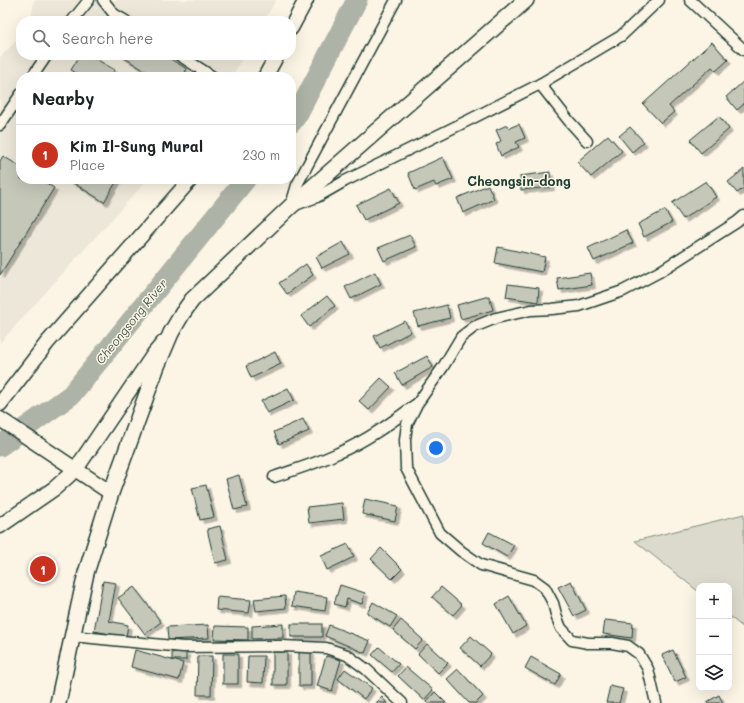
<!DOCTYPE html>
<html lang="en">
<head>
<meta charset="utf-8">
<style>
	body { margin:0; font-family:Mali,sans-serif; background:#f6f6f6; color:#202124 }
	.controls { position:absolute; right:12px; bottom:12px; display:grid; overflow:hidden; border-radius:8px; box-shadow:0 4px 16px #0002 }
	.controls button { width:36px; height:36px; display:grid; place-items:center; padding:0; border:0; border-bottom:1px solid #e0e0e0; background:#fff; color:#202124; font:20px sans-serif }
	.you { position:absolute; left:436px; top:448px; width:14px; height:14px; margin:-10px; border:3px solid #fff; border-radius:50%; background:#1a73e8; box-shadow:0 0 0 6px #1a73e833 }
	.badge { display:grid; place-items:center; width:26px; height:26px; border-radius:50%; background:#c8321e; color:#fff; font-size:13px; font-weight:700 }
	.pin { position:absolute; translate:-50% -50%; border:2px solid #fff; box-shadow:0 1px 4px #0006 }
	.list { margin:0; padding:0; list-style:none }
	h2 { display:flex; justify-content:space-between; align-items:center; height:52px; margin:0; padding:0 16px; font-size:17px }
	h2 small { font-size:13px; font-weight:400; color:#757577 }
	.list li { display:grid; grid-template-columns:26px 1fr auto; gap:12px; align-items:center; box-sizing:border-box; height:60px; padding:0 16px; border-top:1px solid #e0e0e0 }
	.list b { display:block; font-size:15px; white-space:nowrap }
	.list p { margin:0; font-size:13px; white-space:nowrap; color:#757577 }
	.list em { font-size:13px; font-style:normal; color:#757577 }
	.icon { flex:none; width:22px; height:22px; fill:none; stroke:currentColor; stroke-width:2; stroke-linecap:round; stroke-linejoin:round }
	.map { position:relative; flex:none; width:744px; height:703px; overflow:hidden }
	.search { position:absolute; background:#fff; box-shadow:0 4px 16px #0002; left:16px; top:16px; width:280px; height:44px; display:flex; align-items:center; gap:10px; box-sizing:border-box; padding:0 14px; border-radius:16px; color:#757577; font-size:15px }
	.panel { position:absolute; background:#fff; box-shadow:0 4px 16px #0002; left:16px; top:72px; width:280px; height:112px; border-radius:16px }
	.map>svg:first-child { display:block }
	.built { fill:#ece7d8 }
	.green { fill:#dcdacc; stroke:#7e8c80 }
	.lines { fill:none; stroke-linecap:round; stroke-linejoin:round }
	.river { stroke:#aeb3a7; stroke-width:21 }
	.building { fill:#c5c7b9; stroke:#1f3d34; filter:url(#shadow) }
	.street-casing { stroke:#1f3d34; stroke-width:13 }
	.secondary-casing { stroke:#1f3d34; stroke-width:17 }
	.primary-casing { stroke:#1f3d34; stroke-width:18 }
	.street { stroke:#fcf5e5; stroke-width:10 }
	.secondary { stroke:#fcf5e5; stroke-width:14 }
	.primary { stroke:#fcf5e5; stroke-width:15 }
	.labels { text-anchor:middle; dominant-baseline:central; stroke-width:3; stroke-linejoin:round; paint-order:stroke }
	.water-label { font-size:12px; font-style:italic; fill:#435a51; stroke:#fcf5e5 }
	.quarter-label { font-size:13px; font-weight:bold; fill:#1f3d34; stroke:#fcf5e5 }
</style>
</head>
<body>
<div class="map">
<svg width="744" height="703" viewBox="0 0 744 703">
	<defs>
		<filter id="shadow"><feDropShadow dx="3.5" dy="3.5" stdDeviation="0" flood-color="#0004"/></filter>
	</defs>
	<rect width="100%" height="100%" fill="#fcf5e5"/>
	<filter id="ink" filterUnits="userSpaceOnUse"><feTurbulence type="fractalNoise" baseFrequency=".025" numOctaves="2"/><feDisplacementMap in="SourceGraphic" scale="8" xChannelSelector="R" yChannelSelector="G"/><feConvolveMatrix kernelMatrix="1 2 1 2 8 2 1 2 1" color-interpolation-filters="sRGB"/></filter>
	<g filter="url(#ink)">
		<g class="built">
			<polygon points="34,0 276,0 264,21 31,21"/>
			<polygon points="21,36 21,55 244,55 232,77 21,77 21,179 148,179 0,343 0,57"/>
		</g>
		<polygon class="green" points="744,514 744,628 729,616 729,586 699,586 699,592 635,541"/>
		<g class="lines">
			<g class="river">
				<polyline points="291,123 297,115 357,0"/>
				<polyline points="0,446 71,395 246,179"/>
			</g>
		</g>
		<g class="building">
			<polygon points="103,17 110,21 101,21"/>
			<polygon points="712,42 728,60 716,71 712,67 669,106 674,112 661,123 643,104"/>
			<polygon points="80,55 89,55 115,70 111,77 83,77 71,70"/>
			<polygon points="120,55 164,55 187,69 182,77 152,77 153,76"/>
			<polygon points="67,73 74,77 64,77"/>
			<polygon points="744,81 744,104 737,110 726,97"/>
			<polygon points="719,116 729,129 701,153 690,140"/>
			<polygon points="519,124 525,138 516,142 519,147 501,156 496,144 501,141 496,130 507,125 509,128"/>
			<polygon points="630,127 644,142 632,152 619,136"/>
			<polygon points="608,135 622,151 591,177 577,162"/>
			<polygon points="3,156 21,167 21,179 40,179 54,188 0,275 0,161"/>
			<polygon points="443,157 453,179 436,186 434,182 415,190 408,173"/>
			<polygon points="744,169 744,188 737,193 728,182"/>
			<polygon points="550,172 551,187 521,190 520,176"/>
			<polygon points="67,179 118,179 104,202"/>
			<polygon points="706,181 716,197 683,219 672,203"/>
			<polygon points="488,185 494,199 463,213 457,198"/>
			<polygon points="391,188 399,203 364,220 356,205"/>
			<polygon points="665,210 672,222 644,237 638,224"/>
			<polygon points="626,230 633,243 594,261 588,248"/>
			<polygon points="410,235 416,247 384,261 378,248"/>
			<polygon points="343,242 350,254 322,268 316,257"/>
			<polygon points="498,247 545,257 542,272 495,263"/>
			<polygon points="306,264 313,275 287,294 279,283"/>
			<polygon points="375,272 381,284 351,299 345,287"/>
			<polygon points="590,273 592,285 559,290 557,278"/>
			<polygon points="508,284 539,288 538,302 506,297"/>
			<polygon points="327,296 335,306 309,327 301,316"/>
			<polygon points="489,296 493,310 461,319 457,305"/>
			<polygon points="447,305 450,318 418,326 414,313"/>
			<polygon points="405,321 411,332 380,348 374,336"/>
			<polygon points="275,352 281,364 251,378 246,366"/>
			<polygon points="427,356 433,367 402,385 395,373"/>
			<polygon points="381,378 391,387 369,410 359,401"/>
			<polygon points="288,388 294,400 267,413 261,401"/>
			<polygon points="303,419 309,431 279,444 274,432"/>
			<polygon points="239,475 247,507 234,510 226,479"/>
			<polygon points="206,485 214,517 200,520 192,488"/>
			<polygon points="365,499 398,506 395,521 362,514"/>
			<polygon points="342,503 344,519 309,523 307,507"/>
			<polygon points="220,526 228,560 215,563 207,529"/>
			<polygon points="489,532 514,545 507,557 483,543"/>
			<polygon points="348,544 354,557 327,570 321,556"/>
			<polygon points="381,548 402,569 392,579 371,559"/>
			<polygon points="103,581 116,583 109,621 128,625 126,637 94,631"/>
			<polygon points="571,581 586,610 574,616 558,587"/>
			<polygon points="340,585 365,593 362,604 347,599 345,607 334,604"/>
			<polygon points="134,587 161,622 145,634 118,598"/>
			<polygon points="441,587 462,605 453,615 432,597"/>
			<polygon points="294,592 327,597 325,611 292,606"/>
			<polygon points="285,596 286,608 256,611 254,599"/>
			<polygon points="509,596 526,626 513,634 496,604"/>
			<polygon points="217,597 251,600 249,613 216,610"/>
			<polygon points="373,602 397,616 390,627 367,613"/>
			<polygon points="401,620 423,640 415,649 393,630"/>
			<polygon points="605,620 633,623 632,638 603,634"/>
			<polygon points="283,624 283,638 252,639 252,626"/>
			<rect x="291" y="624" width="31" height="13"/>
			<polygon points="208,625 209,638 168,640 167,627"/>
			<polygon points="329,625 370,641 365,653 325,636"/>
			<polygon points="215,626 248,627 248,640 214,639"/>
			<polygon points="471,636 491,654 480,666 460,648"/>
			<polygon points="427,644 448,663 438,673 418,654"/>
			<polygon points="379,647 399,664 392,672 372,655"/>
			<polygon points="135,650 183,663 179,680 131,667"/>
			<polygon points="673,650 686,677 675,682 662,655"/>
			<polygon points="299,651 311,652 311,686 299,686"/>
			<rect x="172" y="652" width="14" height="8"/>
			<rect x="273" y="652" width="14" height="33"/>
			<rect x="223" y="654" width="15" height="30"/>
			<polygon points="198,656 212,656 211,695 197,695"/>
			<polygon points="248,656 264,656 263,683 247,682"/>
			<polygon points="326,656 341,660 332,691 317,686"/>
			<polygon points="531,657 561,674 555,685 525,668"/>
			<polygon points="406,667 433,690 424,700 398,676"/>
			<polygon points="345,669 372,688 364,699 338,679"/>
			<polygon points="458,669 483,696 476,703 469,703 447,679"/>
			<polygon points="610,686 623,689 619,703 606,703"/>
			<polygon points="435,692 446,703 428,703 427,701"/>
			<polygon points="719,695 723,703 708,703 707,702"/>
			<polygon points="382,697 387,703 376,703"/>
		</g>
		<g class="lines">
			<g class="street-casing">
				<g id="street">
					<polyline points="103,0 114,14 126,21"/>
					<polyline points="690,0 744,50"/>
					<polyline points="72,21 89,0"/>
					<polyline points="179,55 213,77"/>
					<polyline points="32,77 47,55"/>
					<polyline points="540,84 569,121 587,141"/>
					<polyline points="0,125 21,94"/>
					<polyline points="298,204 317,197 345,181 471,119 540,84 621,36 659,0"/>
					<polyline points="291,205 297,185 307,166 396,0"/>
					<path d="M274,477c22,-8 44,-14 64,-24 28,-12 53,-30 77,-48"/>
					<polyline points="72,636 183,647 283,646 326,648 347,655 366,669 402,703"/>
					<polyline points="656,703 648,669 639,654 628,646 612,643 588,643 572,640 561,628 557,618 553,603 545,588 534,580 481,565 461,551 440,533 406,468 405,440 407,424 417,404 443,367 461,337 474,327 496,318 531,310 552,309 579,306 623,291 659,272 737,222 744,216"/>
				</g>
			</g>
			<g class="secondary-casing">
				<g id="secondary">
					<polyline points="291,28 306,0"/>
					<polyline points="265,77 277,55"/>
					<polyline points="0,404 47,343 191,179"/>
					<polyline points="0,419 111,493"/>
					<polyline points="0,526 55,488 76,469 154,354 164,342"/>
				</g>
			</g>
			<g class="primary-casing">
				<polyline id="primary" points="58,703 86,573 111,493 157,366 171,333 182,314 192,300 290,207 526,0"/>
			</g>
			<use href="#street" class="street"/>
			<use href="#secondary" class="secondary"/>
			<use href="#primary" class="primary"/>
		</g>
	</g>
	<g class="labels">
		<g class="water-label">
			<text transform="translate(131 321) rotate(-51)">Cheongsong River</text>
		</g>
		<g class="quarter-label">
			<text x="519" y="180">Cheongsin-dong</text>
		</g>
	</g>
</svg>
<div class="controls">
<button>+</button>
<button>−</button>
<button><svg class="icon" aria-label="layers" viewBox="0 0 24 24"><path d="M12 4l9 5-9 5-9-5zM3 14l9 5 9-5"/></svg></button>
</div>
<div class="you"></div>
<div class="pin badge" style="left:43px;top:569px">1</div>
<div class="search"><svg class="icon" aria-label="search" viewBox="0 0 24 24"><circle cx="10" cy="10" r="6"/><path d="M15 15l6 6"/></svg>Search here</div>
<section class="panel">
<h2>Nearby<small></small></h2>
<ul class="list">
<li><span class="badge">1</span><div><b>Kim Il-Sung Mural</b><p>Place</p></div><em>230 m</em></li>
</ul>
</section>
</div>
</body>
</html>
